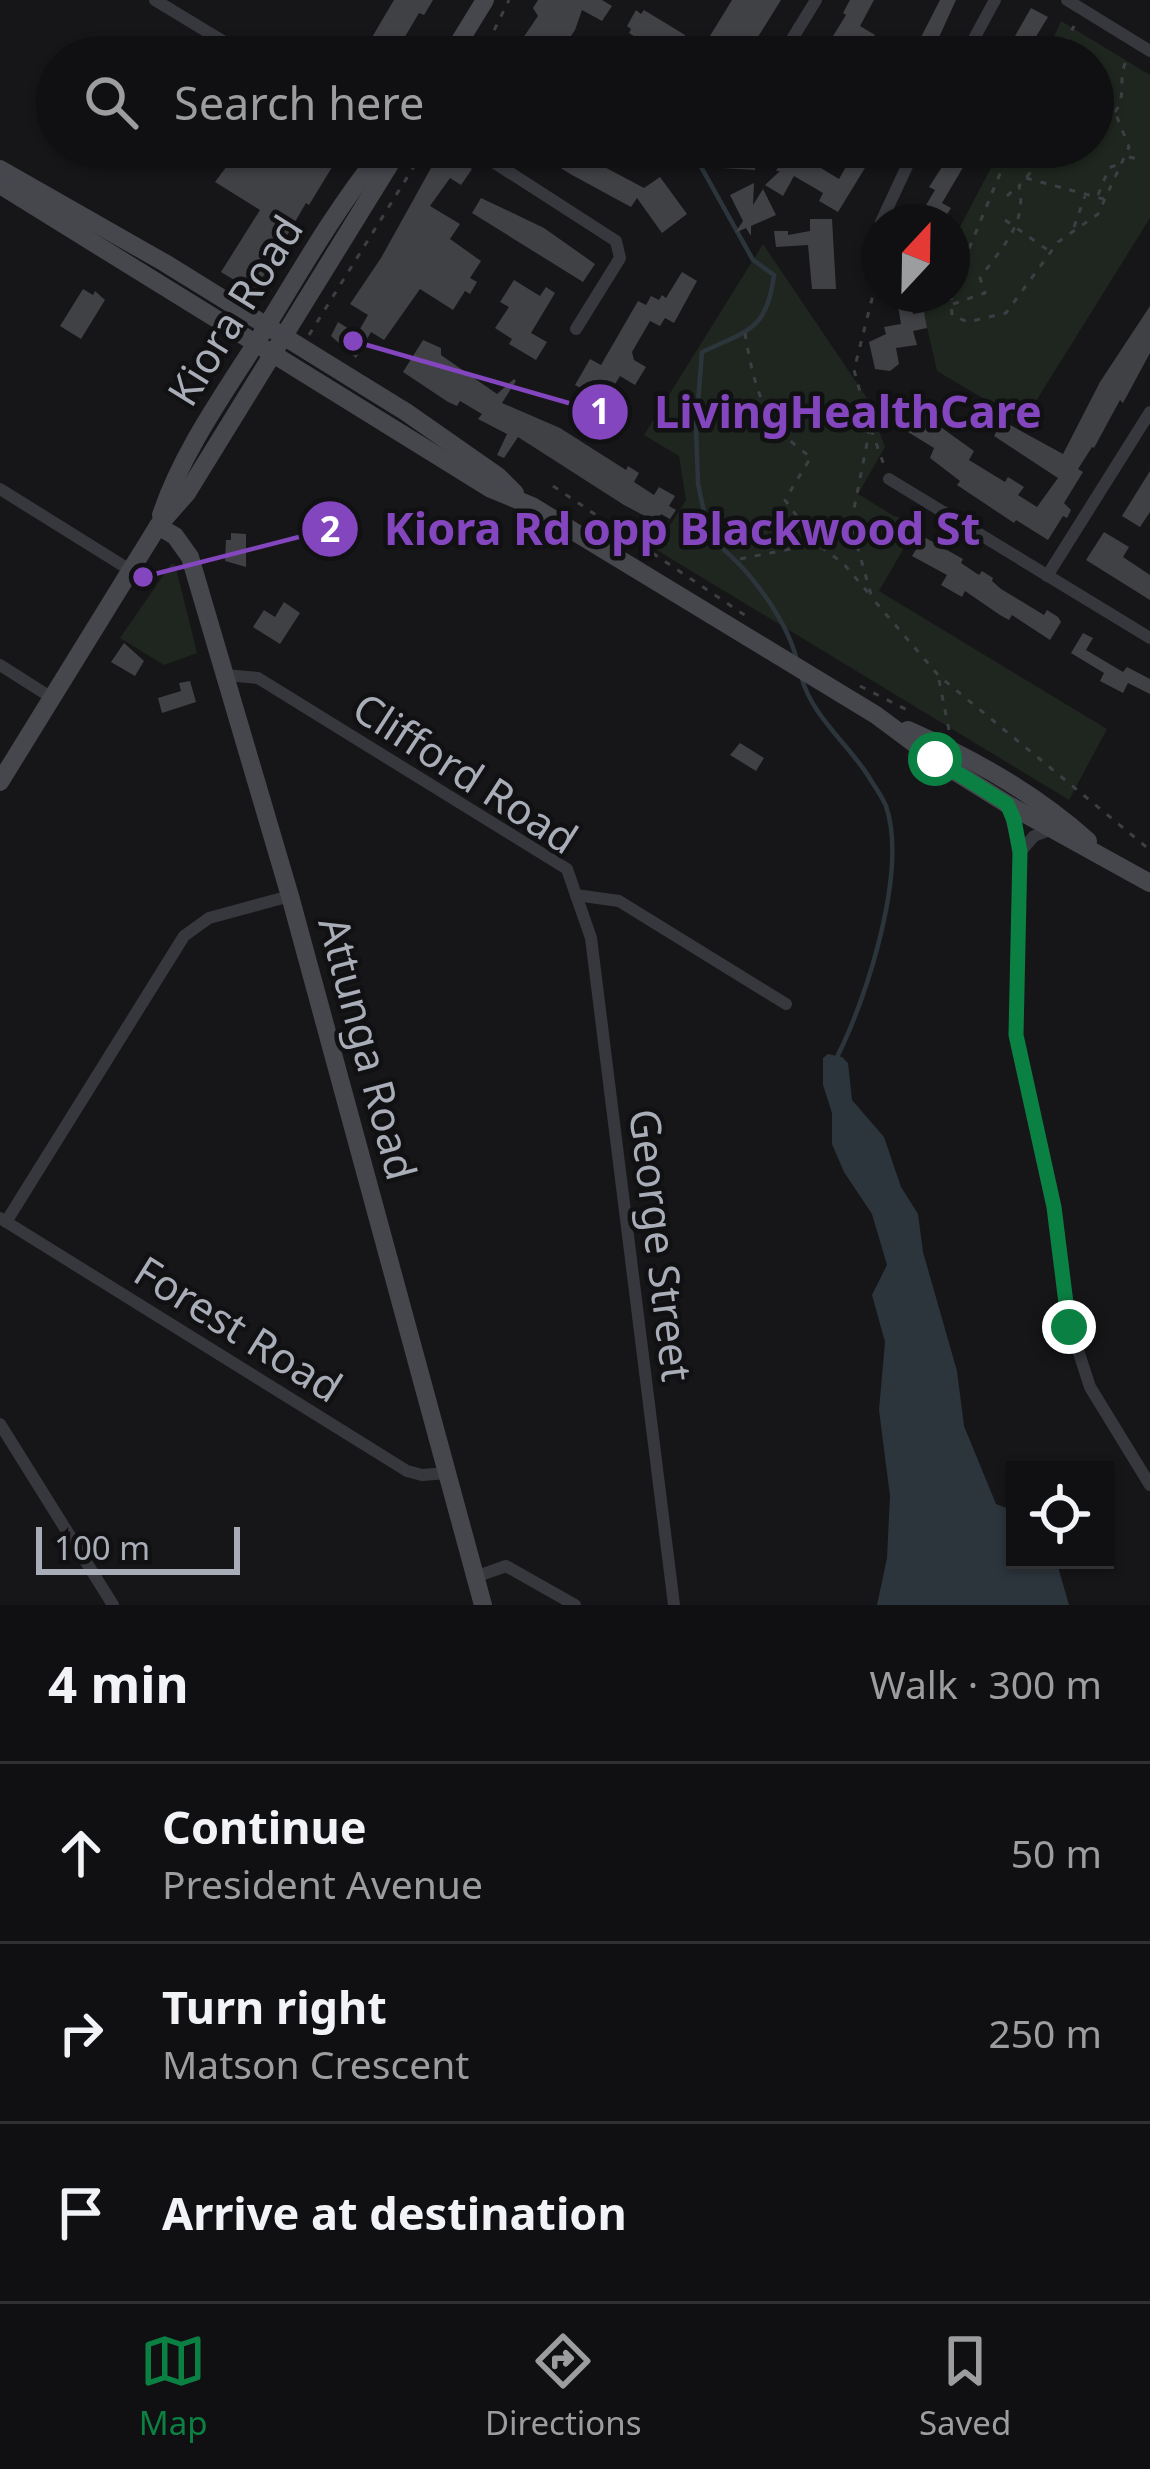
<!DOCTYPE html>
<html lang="en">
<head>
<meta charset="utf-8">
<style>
	body { margin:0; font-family:"Noto Sans",sans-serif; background:#19191b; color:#f1f3f6 }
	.controls { position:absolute; right:36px; bottom:36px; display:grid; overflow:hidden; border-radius:0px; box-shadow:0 3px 9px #0004 }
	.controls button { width:108px; height:108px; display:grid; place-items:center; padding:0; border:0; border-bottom:3px solid #303032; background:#101012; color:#f1f3f6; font:60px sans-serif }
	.compass { position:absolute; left:862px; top:204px; width:108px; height:108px; border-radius:50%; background:#101012; box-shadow:0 3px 9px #0004; rotate:22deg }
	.scale { position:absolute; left:36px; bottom:30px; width:204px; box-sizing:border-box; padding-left:12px; border:6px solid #a8adb8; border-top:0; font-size:33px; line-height:42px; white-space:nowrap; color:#a8adb8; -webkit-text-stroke:9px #111113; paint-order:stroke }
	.stop { position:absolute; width:36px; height:36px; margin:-27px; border:9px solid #0b8043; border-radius:50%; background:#fff }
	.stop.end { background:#0b8043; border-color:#fff; box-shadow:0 3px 12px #0008 }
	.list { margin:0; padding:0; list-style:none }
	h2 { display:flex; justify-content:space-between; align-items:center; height:156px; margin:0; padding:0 48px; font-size:51px }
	h2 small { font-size:39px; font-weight:400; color:#9c9d9f }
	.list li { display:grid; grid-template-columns:78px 1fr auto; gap:36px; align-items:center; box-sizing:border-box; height:180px; padding:0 48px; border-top:3px solid #303032 }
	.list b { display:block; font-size:45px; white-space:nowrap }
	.list p { margin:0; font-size:39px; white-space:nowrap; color:#9c9d9f }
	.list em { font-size:39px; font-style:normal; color:#9c9d9f }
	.icon { flex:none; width:66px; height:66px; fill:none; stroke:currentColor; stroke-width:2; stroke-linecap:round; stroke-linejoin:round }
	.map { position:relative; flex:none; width:1150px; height:1605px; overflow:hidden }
	.search { position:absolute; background:#101012; box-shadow:0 3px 9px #0004; left:36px; right:36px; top:36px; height:132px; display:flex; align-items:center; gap:30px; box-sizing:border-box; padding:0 42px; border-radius:66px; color:#9c9d9f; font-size:45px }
	.sheet { height:696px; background:#101012 }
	nav { display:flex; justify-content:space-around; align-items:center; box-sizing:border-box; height:168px; border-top:3px solid #303032; background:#101012; font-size:33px; color:#9c9d9f }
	nav a { display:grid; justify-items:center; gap:6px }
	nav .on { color:#0b8043 }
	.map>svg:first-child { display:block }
	.green { fill:#1e261f }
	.water { fill:#2c353c }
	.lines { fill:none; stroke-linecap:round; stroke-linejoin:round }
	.stream { stroke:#2c353c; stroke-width:4.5 }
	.building { fill:#404145 }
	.path { stroke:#3d3f44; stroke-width:3; stroke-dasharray:6 9; stroke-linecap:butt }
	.street { stroke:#37383d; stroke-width:12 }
	.secondary { stroke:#45474d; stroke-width:18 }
	.route { stroke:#0b8043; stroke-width:15 }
	.labels { text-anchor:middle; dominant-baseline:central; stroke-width:9; stroke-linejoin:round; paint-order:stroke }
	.street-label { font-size:42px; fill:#a8adb8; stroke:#111113 }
	.leader { fill:none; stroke:#8446be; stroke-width:4.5 }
	.callout-dot { fill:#8446be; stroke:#111113; stroke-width:4.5 }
	.mark-label { font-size:36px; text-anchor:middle; font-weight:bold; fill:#fff }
	.callout-label { font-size:45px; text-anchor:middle; font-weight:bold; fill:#8446be; stroke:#111113; stroke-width:9; stroke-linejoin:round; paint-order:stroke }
</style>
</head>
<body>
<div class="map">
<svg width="1150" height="1605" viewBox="0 0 1150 1605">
	<rect width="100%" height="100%" fill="#161618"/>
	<g class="green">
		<polygon points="1061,21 1150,75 1150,218 1023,422 937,371 921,301 925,294 952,294 952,242 1002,147 1093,147 1093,57 1045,57"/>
		<polygon points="763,244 867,398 885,447 858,494 894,516 919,522 879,591 1107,729 1069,800 655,549 686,500 679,456 644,435"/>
		<polygon points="171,564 175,564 197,653 164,665 120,638"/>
	</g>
	<polygon class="water" points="828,1054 842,1057 848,1063 852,1100 884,1137 901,1187 918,1214 923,1252 957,1371 964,1426 996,1504 1006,1508 1015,1499 1015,1560 1056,1560 1069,1605 877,1605 887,1558 890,1496 879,1410 885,1342 872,1295 887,1265 872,1214 844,1172 832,1144 832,1113 823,1085 823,1058"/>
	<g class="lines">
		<g class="stream">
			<path d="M690,147l63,113 21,15c-7,55 -25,55 -72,77l-6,75 2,57 12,55c36,25 75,77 87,121"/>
			<path d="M801,676c11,40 44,65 66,98 6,10 15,22 19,32 22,64 -19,191 -48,249"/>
		</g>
	</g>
	<g class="building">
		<polygon points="394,0 433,0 424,15 419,13 393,57 349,57 360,39 368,44"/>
		<polygon points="538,0 602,0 612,6 602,21 582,10 575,30 557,57 510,57 538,16 533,8"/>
		<polygon points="732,0 781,0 746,56 731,48 726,57 697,57"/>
		<polygon points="850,0 874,0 860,26 875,35 870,42 873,44 865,57 820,57 846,15 843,13"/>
		<polygon points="940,0 956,0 935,46 931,45 924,57 902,57 914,38 919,41"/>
		<polygon points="1031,8 1048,17 1029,48 1045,57 1003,57"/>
		<polygon points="636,10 641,14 644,10 685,35 672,57 649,57 654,49 629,33 631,29 627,26"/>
		<polygon points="241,147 317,147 337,159 309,205 306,203 254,292 221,272 260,210 215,182"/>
		<polygon points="550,147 602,147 599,151 603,154 597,163 644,188 660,177 687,214 662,233 637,198 631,207 572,175 559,167 565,157"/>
		<polygon points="726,147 756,147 755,170 722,168"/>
		<polygon points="790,147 813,147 806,159 839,179 856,149 871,158 838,212 819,201 823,193 794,176 783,196 765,185 780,171 776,171"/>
		<polygon points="955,147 975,147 942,203 951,208 942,222 916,222 935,190 929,187"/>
		<polygon points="441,150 472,169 461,185 450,178 430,206 460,224 450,239 481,261 470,278 477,282 470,294 465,291 453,310 420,289 384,340 371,332 356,358 331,336 338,322 357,334 368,315 350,304 381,258"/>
		<polygon points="754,183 753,205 763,189 776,215 751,226 751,236 746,228 735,233 743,221 730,195"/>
		<polygon points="481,198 544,228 595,264 583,282 472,213"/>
		<polygon points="810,219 832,219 836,289 812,289 808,245 776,247 774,231 788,231 788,235 810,231"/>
		<polygon points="682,272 697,281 674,323 665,318 660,326 650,321 632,352 634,360 646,367 635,385 620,376 604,402 575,385 590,359 601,365 638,301 646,305 651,296 659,300 662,295 666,298"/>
		<polygon points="514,280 540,296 546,287 555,293 531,333 547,342 536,360 509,344 512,339 495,328 509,307 500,302"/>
		<polygon points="83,289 93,295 95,291 105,300 81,339 60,326"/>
		<polygon points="911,304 913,314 924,312 927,328 913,331 917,345 896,348 899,364 890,371 875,369 869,342 886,334 884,327 901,324 898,306"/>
		<polygon points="1150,306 1150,353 1123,403 1120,400 1094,448 1092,447 1078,469 1083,472 1064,503 1071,510 1067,518 1063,516 1048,540 1016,520 1014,523 957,485 960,481 930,458 934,448 908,432 923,405 934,407 932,411 939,416 935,423 974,451 969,460 1005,482 1008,477 1024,487 1018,495 1037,507 1058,478 994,436 1003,421 1063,454 1100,382"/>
		<polygon points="423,340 441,348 441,355 497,394 514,379 516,381 502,403 560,428 626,470 628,466 639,473 634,482 654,495 659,487 675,496 669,506 676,510 670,519 661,514 656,522 624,505 518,437 504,458 497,455 507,434 478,419 482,414 460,401 457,406 448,402 403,372"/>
		<polygon points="1150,471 1150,512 1140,527 1122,516"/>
		<polygon points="1104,532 1129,547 1123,557 1150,575 1150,600 1086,560"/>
		<polygon points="231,533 246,534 246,567 225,561 226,540 231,540"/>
		<polygon points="924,537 963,559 961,563 979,575 982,571 993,578 992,581 1001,589 1044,615 1047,610 1058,617 1061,622 1050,640 1012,615 1009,620 1000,615 965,591 962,597 941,585 947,575 912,556"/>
		<polygon points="284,602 300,613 280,644 253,627 264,610 275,617"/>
		<polygon points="1083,633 1093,638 1086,650 1123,672 1127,667 1150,679 1150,694 1128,683 1123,693 1100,681 1104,673 1071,653"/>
		<polygon points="124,643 144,661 135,676 111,662"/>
		<polygon points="190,681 196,702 162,713 158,698 181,691 179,683"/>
		<polygon points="740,743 764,758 756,771 730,755"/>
	</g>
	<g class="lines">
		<g class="path">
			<polyline points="481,57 509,0"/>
			<polyline points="1058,57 1074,26"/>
			<path d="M1115,112c13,-17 1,-36 13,-54"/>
			<polyline points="1129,157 1143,160"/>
			<polyline points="1026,178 1107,200"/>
			<polyline points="1098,195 1109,168 1121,163"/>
			<polyline points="1007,196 1018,186"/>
			<polyline points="1005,220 1052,253"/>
			<polyline points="1074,227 1085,196"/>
			<polyline points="876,283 854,370 870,428 851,524 872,598 939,676 1150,850"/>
			<polyline points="952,290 1011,147"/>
			<polyline points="951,294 952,315 968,322 1006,313 1058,242 1098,214 1129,147 1115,112 1093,99"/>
			<path d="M953,304l32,-11 -5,-15c20,-29 48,-54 39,-92l17,-20 7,-19"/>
			<path d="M745,333c9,54 18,92 66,124l-26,43 32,44 26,19 28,33"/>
			<polyline points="309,335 426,147"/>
			<polyline points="871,429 884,465"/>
			<polyline points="553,486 746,616"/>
			<polyline points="740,559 815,544"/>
			<polyline points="939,680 949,730"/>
			<polyline points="860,686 913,713"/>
		</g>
		<g class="street">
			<polyline points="155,0 249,57"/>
			<polyline points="1067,0 1150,51"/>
			<polyline points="781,57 816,0"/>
			<polyline points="964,57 995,0"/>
			<polyline points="470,147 616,241 620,258 576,329"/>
			<polyline points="881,222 916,147"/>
			<polyline points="879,270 880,231"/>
			<polyline points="889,479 1150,638"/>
			<polyline points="0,489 130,570"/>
			<polyline points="1047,576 1150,412"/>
			<polyline points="0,665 52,698"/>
			<polyline points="225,675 258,678 567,869 576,895 619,901 786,1004"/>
			<polyline points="1008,806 1020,852 1016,1035 1054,1207 1067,1316 1090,1387 1150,1485"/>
			<polyline points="1020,852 1034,836 1050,830"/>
			<polyline points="576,895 591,938 674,1605"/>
			<polyline points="0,1218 407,1471 422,1475 449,1473"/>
			<polyline points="6,1222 184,936 209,918 290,896"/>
			<polyline points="0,1424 113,1605"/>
			<polyline points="475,1577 506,1566 575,1605"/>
		</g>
		<g class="secondary">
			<polyline points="450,57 485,0"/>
			<polyline points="0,169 165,263 406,412 499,477 515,493"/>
			<polyline points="0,185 491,489 532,506 876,715 935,759 1007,804 1150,883"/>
			<path d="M161,515c21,-62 60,-117 95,-172 40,-64 76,-129 123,-188l14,-8"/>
			<polyline points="158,526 175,536 190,557 290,896 483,1605"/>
			<path d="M908,730c64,28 128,64 180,111"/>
			<polyline points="0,782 158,526 187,493 390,164 394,147"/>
		</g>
	</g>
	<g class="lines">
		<polyline class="route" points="935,759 1007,804 1014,820 1020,852 1016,1035 1054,1207 1069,1327"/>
	</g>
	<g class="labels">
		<g class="street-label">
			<text transform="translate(234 310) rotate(-58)">Kiora Road</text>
			<text transform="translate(466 772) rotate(33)">Clifford Road</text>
			<text transform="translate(369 1048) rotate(75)">Attunga Road</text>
			<text transform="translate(662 1245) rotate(83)">George Street</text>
			<text transform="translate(239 1328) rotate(32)">Forest Road</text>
		</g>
	</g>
	<path class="leader" d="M353 341L600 412M143 577L330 529"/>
	<g class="callout-dot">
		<circle cx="353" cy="341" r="12"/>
		<circle cx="143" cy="577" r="12"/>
		<circle cx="600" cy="412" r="30"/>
		<circle cx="330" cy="529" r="30"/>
	</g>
	<g class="mark-label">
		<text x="600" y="424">1</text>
		<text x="330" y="542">2</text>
	</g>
	<g class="callout-label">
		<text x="848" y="428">LivingHealthCare</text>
		<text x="682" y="545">Kiora Rd opp Blackwood St</text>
	</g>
</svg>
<div class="controls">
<button><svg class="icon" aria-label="locate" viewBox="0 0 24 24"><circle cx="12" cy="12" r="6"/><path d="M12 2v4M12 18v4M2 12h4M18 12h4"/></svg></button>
</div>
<svg class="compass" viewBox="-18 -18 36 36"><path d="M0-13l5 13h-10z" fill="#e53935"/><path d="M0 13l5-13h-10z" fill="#9c9d9f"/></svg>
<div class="scale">100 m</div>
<div class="stop" style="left:935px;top:759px"></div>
<div class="stop end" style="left:1069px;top:1327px"></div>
<div class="search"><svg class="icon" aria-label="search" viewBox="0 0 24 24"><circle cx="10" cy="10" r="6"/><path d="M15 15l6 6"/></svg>Search here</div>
</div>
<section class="sheet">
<h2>4 min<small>Walk · 300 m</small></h2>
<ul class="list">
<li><svg class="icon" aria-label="ahead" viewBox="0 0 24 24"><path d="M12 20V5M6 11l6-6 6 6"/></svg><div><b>Continue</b><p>President Avenue</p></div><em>50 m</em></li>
<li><svg class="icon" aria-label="right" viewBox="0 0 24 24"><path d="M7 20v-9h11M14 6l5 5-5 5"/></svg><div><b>Turn right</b><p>Matson Crescent</p></div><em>250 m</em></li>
<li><svg class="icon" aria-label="arrive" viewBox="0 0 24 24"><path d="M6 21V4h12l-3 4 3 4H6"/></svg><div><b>Arrive at destination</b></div></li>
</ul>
</section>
<nav>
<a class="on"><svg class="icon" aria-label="map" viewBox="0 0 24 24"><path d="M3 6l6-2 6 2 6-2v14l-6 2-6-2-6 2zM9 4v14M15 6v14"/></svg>Map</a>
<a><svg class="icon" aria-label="directions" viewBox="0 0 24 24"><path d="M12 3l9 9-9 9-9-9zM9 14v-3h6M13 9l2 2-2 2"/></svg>Directions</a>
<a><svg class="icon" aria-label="saved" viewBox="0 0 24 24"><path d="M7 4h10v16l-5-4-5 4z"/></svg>Saved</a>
</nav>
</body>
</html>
